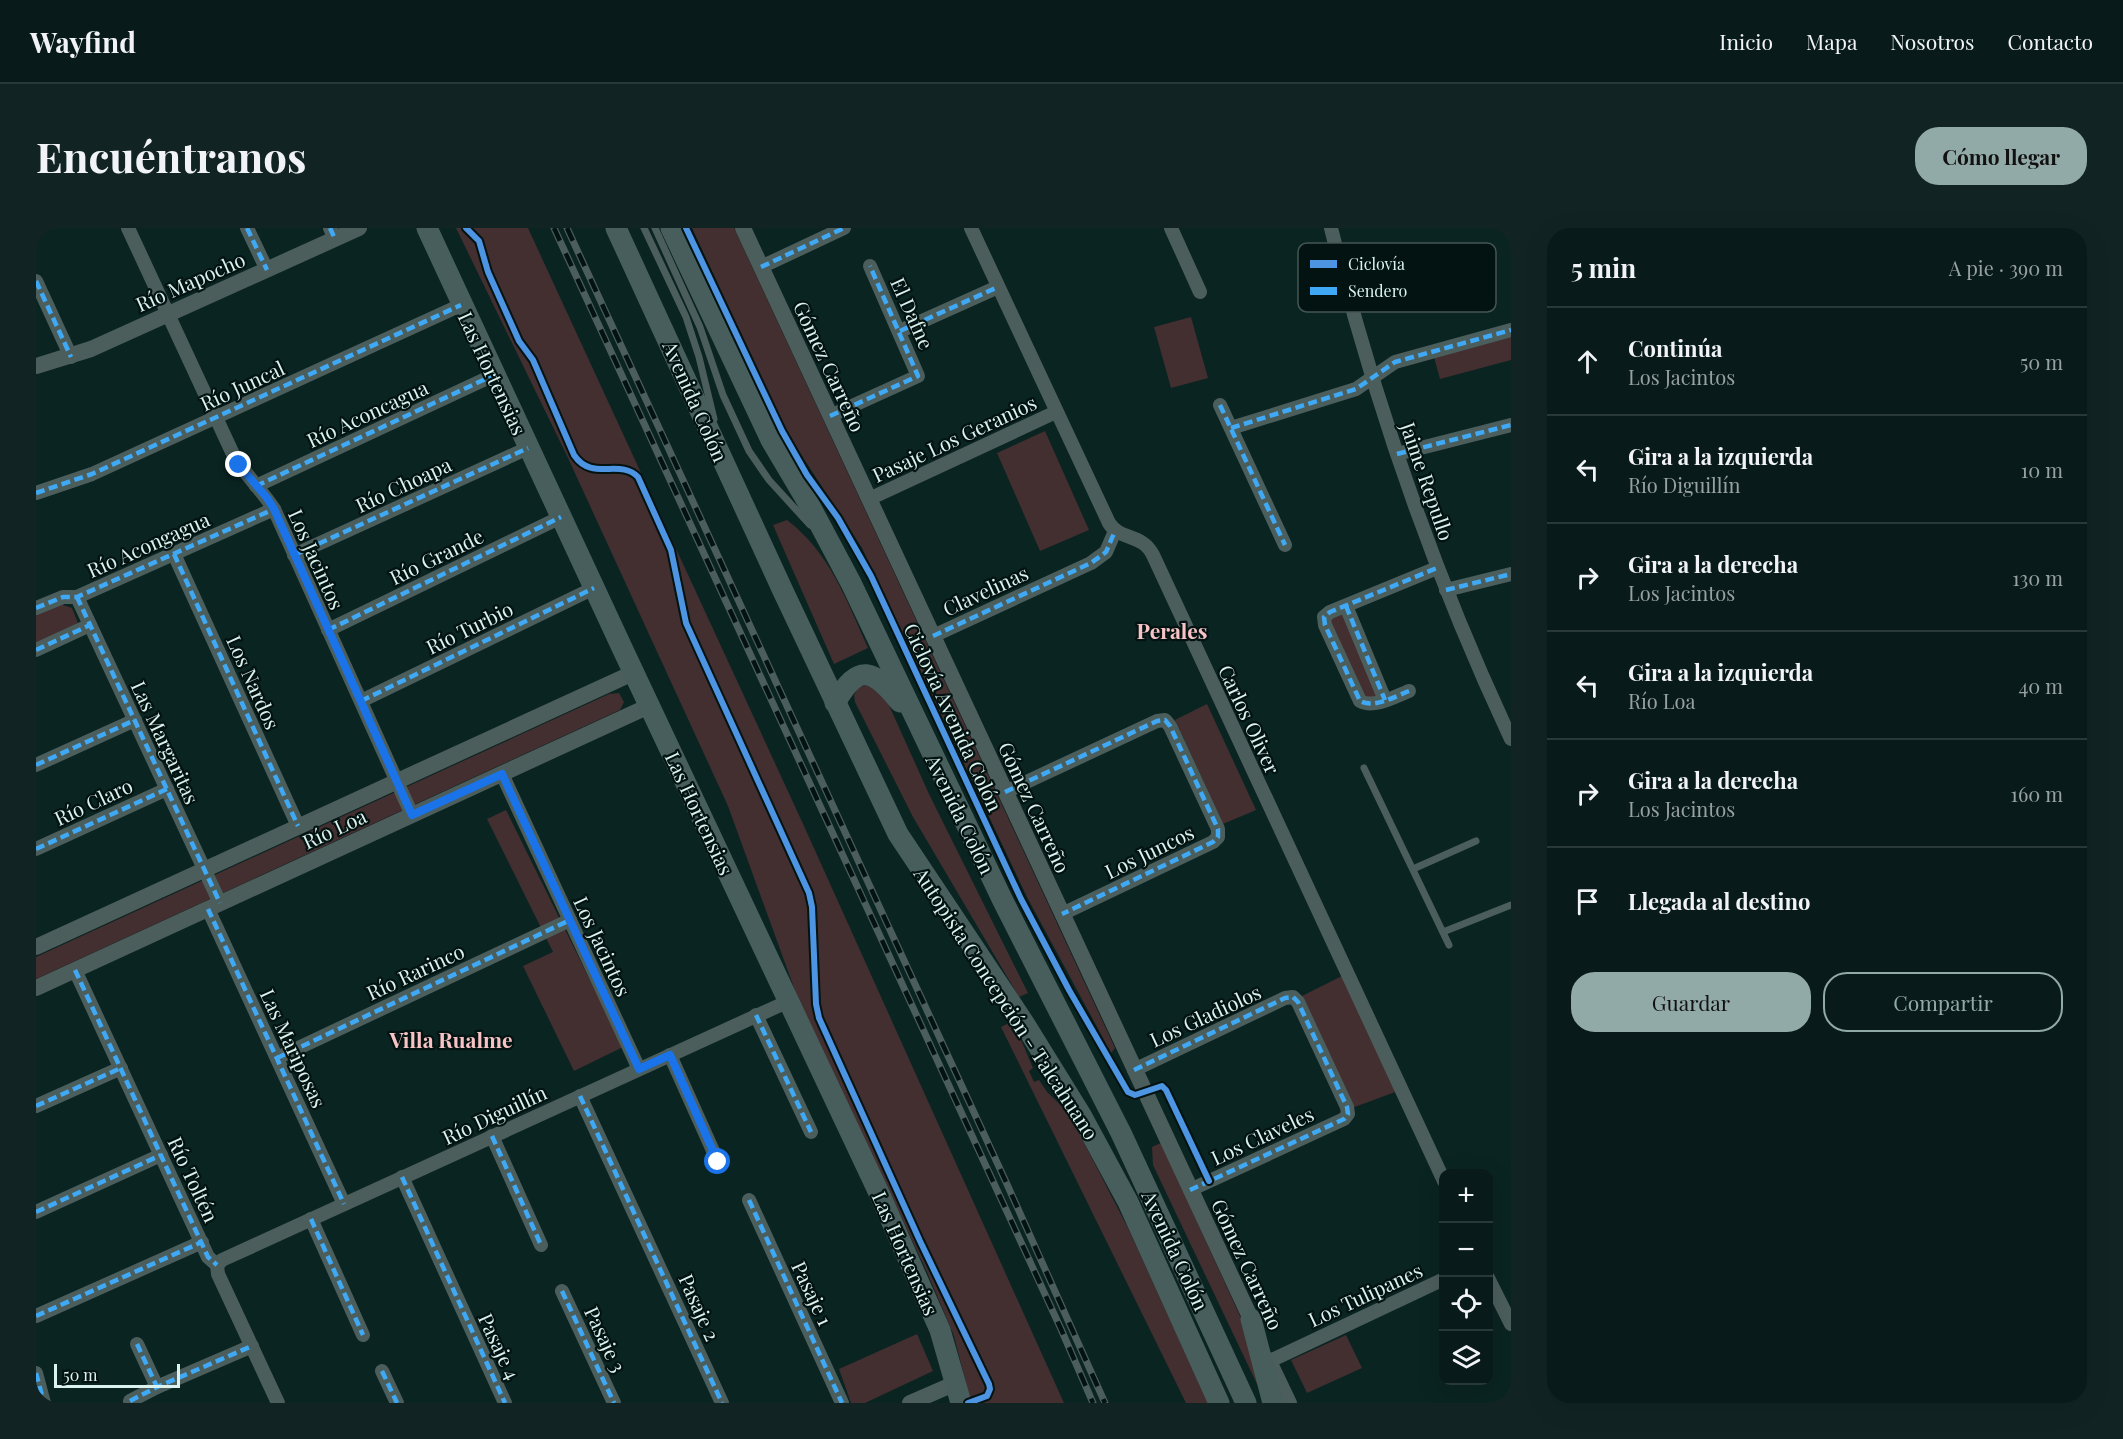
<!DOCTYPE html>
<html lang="es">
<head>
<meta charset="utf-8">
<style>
	body { margin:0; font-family:"Playfair Display",serif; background:#112423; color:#f1f3f6 }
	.controls { position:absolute; right:18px; bottom:18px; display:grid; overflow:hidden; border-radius:12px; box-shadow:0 6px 24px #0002 }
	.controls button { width:54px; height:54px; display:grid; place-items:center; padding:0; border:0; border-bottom:2px solid #293939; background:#081b1a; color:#f1f3f6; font:30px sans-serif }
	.scale { position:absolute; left:18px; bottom:15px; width:126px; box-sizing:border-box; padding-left:6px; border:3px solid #dbf2ef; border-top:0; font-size:16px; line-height:21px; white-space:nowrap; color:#dbf2ef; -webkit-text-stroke:4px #031311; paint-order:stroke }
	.stop { position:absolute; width:18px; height:18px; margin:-14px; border:4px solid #1a73e8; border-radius:50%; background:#fff }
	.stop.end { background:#1a73e8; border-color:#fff; box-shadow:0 2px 6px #0008 }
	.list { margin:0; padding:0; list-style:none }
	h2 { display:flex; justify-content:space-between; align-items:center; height:78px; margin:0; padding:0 24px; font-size:26px }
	h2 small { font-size:20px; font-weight:400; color:#98a1a2 }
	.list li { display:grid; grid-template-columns:39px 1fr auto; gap:18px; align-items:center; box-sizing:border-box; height:108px; padding:0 24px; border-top:2px solid #293939 }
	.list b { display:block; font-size:22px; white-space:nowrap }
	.list p { margin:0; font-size:20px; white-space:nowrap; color:#98a1a2 }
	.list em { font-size:20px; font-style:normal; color:#98a1a2 }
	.actions { display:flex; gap:12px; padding:18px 24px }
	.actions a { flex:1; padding:14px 0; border:2px solid #92aaa7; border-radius:24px; text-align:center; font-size:21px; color:#92aaa7 }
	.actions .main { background:#92aaa7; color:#111 }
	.icon { flex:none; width:33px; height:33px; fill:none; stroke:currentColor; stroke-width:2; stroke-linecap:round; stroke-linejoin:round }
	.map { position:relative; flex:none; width:1475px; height:1175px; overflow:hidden; border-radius:24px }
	header { display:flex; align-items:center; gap:36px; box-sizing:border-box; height:84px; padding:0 30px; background:#081b1a; border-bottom:2px solid #293939 }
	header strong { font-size:28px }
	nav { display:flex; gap:33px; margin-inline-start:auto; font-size:21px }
	.intro { display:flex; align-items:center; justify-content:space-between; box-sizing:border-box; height:144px; padding:0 36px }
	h1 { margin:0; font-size:42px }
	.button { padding:15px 27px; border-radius:24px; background:#92aaa7; color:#111; font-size:21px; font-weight:700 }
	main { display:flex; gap:36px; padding:0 36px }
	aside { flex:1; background:#081b1a; border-radius:24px; box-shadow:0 6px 24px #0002 }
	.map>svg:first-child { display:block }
	.green { fill:#432e30 }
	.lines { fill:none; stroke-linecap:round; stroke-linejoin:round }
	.service { stroke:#4c5e5c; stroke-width:7 }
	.minor { stroke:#4c5e5c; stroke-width:14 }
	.tertiary { stroke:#4c5e5c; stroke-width:16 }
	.primary { stroke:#475e5c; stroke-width:21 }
	.rail-casing { stroke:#4b5d5c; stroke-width:7 }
	.rail { stroke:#031311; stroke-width:4.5; stroke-dasharray:14; stroke-linecap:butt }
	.quiet { stroke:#3fa9f5; stroke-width:4.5; stroke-dasharray:9 4.5; stroke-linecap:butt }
	.cycleway-casing { stroke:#031311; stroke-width:10 }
	.cycleway { stroke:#4d94e3; stroke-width:6 }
	.route { stroke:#1a73e8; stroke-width:8 }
	.labels { text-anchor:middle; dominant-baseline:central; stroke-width:4.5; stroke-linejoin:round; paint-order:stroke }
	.street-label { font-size:20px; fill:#dbf2ef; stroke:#031311 }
	.neighbourhood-label { font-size:21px; font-weight:bold; fill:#f8c3c6; stroke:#031311 }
	.key { fill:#031311; stroke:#445654; stroke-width:1.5 }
	.key-label { font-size:16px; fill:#dbf2ef }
</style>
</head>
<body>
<header>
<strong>Wayfind</strong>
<nav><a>Inicio</a><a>Mapa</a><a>Nosotros</a><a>Contacto</a></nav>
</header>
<div class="intro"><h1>Encuéntranos</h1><a class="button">Cómo llegar</a></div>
<main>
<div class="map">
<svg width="1475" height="1175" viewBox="0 0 1475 1175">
	<rect width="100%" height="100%" fill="#0a2422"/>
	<g class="green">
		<polygon points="420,0 492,0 768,598 1028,1175 935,1175 918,1108 891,1044 761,768 692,578 532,230"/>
		<polygon points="656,0 698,0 1079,820 1075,825 991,669 826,320 764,225 743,188"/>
		<polygon points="1155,89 1172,150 1135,160 1118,99"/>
		<polygon points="1475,109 1475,132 1404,151 1398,129"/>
		<polygon points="1009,203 1053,302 1004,323 961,225"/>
		<path d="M751,292c43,33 59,79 81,128l-34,16 -61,-139z"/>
		<polygon points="24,376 36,380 42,395 0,416 0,386"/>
		<polygon points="1309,380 1347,471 1329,474 1290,389"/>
		<polygon points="830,457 840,458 848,466 893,566 992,765 983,769 877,589 819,474 818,467 822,460"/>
		<polygon points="583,465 588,474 584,482 0,751 0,729 573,466"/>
		<polygon points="1171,476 1220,582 1187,596 1139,492"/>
		<polygon points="470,582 587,819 538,843 487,738 517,724 451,591"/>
		<polygon points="1308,747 1362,863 1316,880 1262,770"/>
		<polygon points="975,794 986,814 997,840 993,843 998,854 1003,852 1011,864 1032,884 1092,1000 1172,1175 1150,1175 965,799"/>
		<polygon points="1125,915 1210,1101 1230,1175 1117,937 1116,919"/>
		<polygon points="881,1106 897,1143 829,1175 815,1175 803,1141"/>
		<polygon points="1310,1107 1326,1140 1271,1165 1255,1132"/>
	</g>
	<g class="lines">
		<g class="service">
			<polyline points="608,0 650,89 663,129 678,191"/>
			<polyline points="619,0 664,99 687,167 713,223 733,252 774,297"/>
			<polyline points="1328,540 1413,717"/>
			<polyline points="1377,641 1440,613"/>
			<polyline points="1407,704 1475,677"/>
		</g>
		<g class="minor">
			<path d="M92,0l104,224c11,21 29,37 42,57l138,306"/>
			<polyline points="211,0 231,42"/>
			<polyline points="294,0 299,11"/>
			<path d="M935,0l138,295c11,18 33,10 44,32l291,626"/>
			<polyline points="1135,0 1164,64"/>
			<path d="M1295,0c44,176 103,347 180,511"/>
			<polyline points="725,39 808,0"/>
			<polyline points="0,53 35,129"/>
			<polyline points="864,103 962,59"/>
			<polyline points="1184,177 1249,317"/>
			<polyline points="794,188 882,148 834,38"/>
			<polyline points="1195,200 1320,161 1359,134 1475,102"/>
			<polyline points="1361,226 1475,197"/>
			<polyline points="220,258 458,147"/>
			<polyline points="0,265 56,246 425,77"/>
			<polyline points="833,271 1020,184"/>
			<polyline points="138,326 262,598"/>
			<polyline points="258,327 492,220"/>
			<polyline points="1410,362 1475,346"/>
			<polyline points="41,369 184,675"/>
			<polyline points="1310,378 1349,472"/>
			<polyline points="0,380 27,369 41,369 238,281"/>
			<polyline points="292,402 525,289"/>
			<polyline points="897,408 1055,335 1070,324 1079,303"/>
			<polyline points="0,422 54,397"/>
			<path d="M1373,463c-13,5 -35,18 -49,10l-35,-76 -1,-8 6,-5 107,-44"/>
			<polyline points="325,473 558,360"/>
			<polyline points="0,537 99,492"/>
			<polyline points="466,546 603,841"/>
			<polyline points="969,564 1121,493 1129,492 1134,498 1182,601 1182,609 1177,614 1026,686"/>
			<polyline points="0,621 131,561"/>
			<polyline points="172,681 308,976"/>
			<polyline points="39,742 172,1029 181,1037 182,1046 242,1175"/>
			<polyline points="720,787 775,904"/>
			<polyline points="634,827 682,934"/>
			<polyline points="241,830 534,692"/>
			<polyline points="1098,842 1249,770 1257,769 1262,774 1311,879 1312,886 1308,891 1154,962"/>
			<polyline points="544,868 686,1175"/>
			<polyline points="0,878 85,840"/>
			<polyline points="456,908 505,1017"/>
			<polyline points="366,949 469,1175"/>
			<polyline points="713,972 806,1175"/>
			<polyline points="0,984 125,927"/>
			<polyline points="275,991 327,1107"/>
			<polyline points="181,1037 186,1032 753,773"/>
			<polyline points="1452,1050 1475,1096"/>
			<polyline points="526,1063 578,1175"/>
			<polyline points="0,1088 166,1014"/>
			<polyline points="101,1116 121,1159"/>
			<polyline points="1233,1131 1254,1175"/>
			<polyline points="1234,1133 1408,1051"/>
			<polyline points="346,1143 361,1175"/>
			<polyline points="0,1145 8,1175"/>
			<polyline points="94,1173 121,1159 216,1118"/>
		</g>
		<g class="tertiary">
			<polyline points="707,0 1215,1091"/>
			<polyline points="0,138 55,121 323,0"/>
			<polyline points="0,719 597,445"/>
			<polyline points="0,760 613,478"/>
			<polyline points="874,1175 920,1155"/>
		</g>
		<g class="primary">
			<polyline points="391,0 588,424 843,965 904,1102 925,1175"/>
			<polyline points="580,0 747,363 862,606 988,795 1045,887 1092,974 1183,1175"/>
			<polyline points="635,0 735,212 774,278 815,355 967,673 1085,905 1210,1175"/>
			<path d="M799,475c24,-41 38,-34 65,-1"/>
			<polyline points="1215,1091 1237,1175"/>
		</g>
		<g class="rail-casing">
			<g id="rail">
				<polyline points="518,0 1025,1101 1057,1175"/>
				<polyline points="531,0 970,954 1069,1175"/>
			</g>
		</g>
		<use href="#rail" class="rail"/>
		<g class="quiet">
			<polyline points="211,0 231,42"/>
			<polyline points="294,0 299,11"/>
			<polyline points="725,39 808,0"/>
			<polyline points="0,53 35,129"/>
			<polyline points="864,103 962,59"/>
			<polyline points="1184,177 1249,317"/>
			<polyline points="794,188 882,148 834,38"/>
			<polyline points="1195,200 1320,161 1359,134 1475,102"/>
			<polyline points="1361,226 1475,197"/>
			<polyline points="220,258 458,147"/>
			<polyline points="0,265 56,246 425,77"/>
			<polyline points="138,326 262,598"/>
			<polyline points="258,327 492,220"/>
			<polyline points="1410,362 1475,346"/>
			<polyline points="41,369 184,675"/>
			<polyline points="1310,378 1349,472"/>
			<polyline points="0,380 27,369 41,369 238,281"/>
			<polyline points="292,402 525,289"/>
			<polyline points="897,408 1055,335 1070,324 1079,303"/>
			<polyline points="0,422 54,397"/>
			<path d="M1373,463c-13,5 -35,18 -49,10l-35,-76 -1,-8 6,-5 107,-44"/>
			<polyline points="325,473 558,360"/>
			<polyline points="0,537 99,492"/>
			<polyline points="466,546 603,841"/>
			<polyline points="969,564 1121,493 1129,492 1134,498 1182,601 1182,609 1177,614 1026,686"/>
			<polyline points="0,621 131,561"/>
			<polyline points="172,681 308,976"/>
			<polyline points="39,742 172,1029 181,1037"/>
			<polyline points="720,787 775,904"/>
			<polyline points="634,827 682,934"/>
			<polyline points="241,830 534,692"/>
			<polyline points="1098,842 1249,770 1257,769 1262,774 1311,879 1312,886 1308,891 1154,962"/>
			<polyline points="544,868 686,1175"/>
			<polyline points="0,878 85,840"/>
			<polyline points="456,908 505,1017"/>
			<polyline points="366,949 469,1175"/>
			<polyline points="713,972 806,1175"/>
			<polyline points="0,984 125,927"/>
			<polyline points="275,991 327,1107"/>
			<polyline points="526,1063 578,1175"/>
			<polyline points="0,1088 166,1014"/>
			<polyline points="101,1116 121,1159"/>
			<polyline points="346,1143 361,1175"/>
			<polyline points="0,1145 8,1175"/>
			<polyline points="94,1173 121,1159 216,1118"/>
		</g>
		<g class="cycleway-casing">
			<g id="cycleway">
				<path d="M430,0l13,13 9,31 31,69 14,19 41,95c18,27 46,3 64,22l33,73 15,73 123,270 3,14 4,97 3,14 101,223 69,143 1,5 -3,7 -19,7"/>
				<polyline points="650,0 746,203 771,247 802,290 835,348 985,671 1033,762 1092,864 1099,867 1126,858 1130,862 1173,953"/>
			</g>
		</g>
		<use href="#cycleway" class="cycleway"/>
	</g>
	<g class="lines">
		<polyline class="route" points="203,237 231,270 238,281 376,587 466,546 603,841 634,827 682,934"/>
	</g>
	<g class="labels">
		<g class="street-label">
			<text transform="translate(154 53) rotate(-24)">Río Mapocho</text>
			<text transform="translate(877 85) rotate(66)">El Dafne</text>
			<text transform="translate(794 138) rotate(65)">Gómez Carreño</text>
			<text transform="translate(457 145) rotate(65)">Las Hortensias</text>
			<text transform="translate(206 157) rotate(-25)">Río Juncal</text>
			<text transform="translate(660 173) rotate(66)">Avenida Colón</text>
			<text transform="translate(331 185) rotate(-25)">Río Aconcagua</text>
			<text transform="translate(918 210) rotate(-25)">Pasaje Los Geranios</text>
			<text transform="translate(1392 253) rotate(71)">Jaime Repullo</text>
			<text transform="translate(367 256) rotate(-25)">Río Choapa</text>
			<text transform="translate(112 316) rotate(-24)">Río Acongagua</text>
			<text transform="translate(400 328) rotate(-26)">Río Grande</text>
			<text transform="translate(281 331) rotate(66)">Los Jacintos</text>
			<text transform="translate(949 362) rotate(-25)">Clavelinas</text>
			<text transform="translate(433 399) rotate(-26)">Río Turbio</text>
			<text transform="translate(218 454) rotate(66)">Los Nardos</text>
			<text transform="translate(918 489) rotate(65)">Ciclovía Avenida Colón</text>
			<text transform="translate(1214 491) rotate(65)">Carlos Oliver</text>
			<text transform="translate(130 514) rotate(65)">Las Margaritas</text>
			<text transform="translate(57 573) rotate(-25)">Río Claro</text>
			<text transform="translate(999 579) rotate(65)">Gómez Carreño</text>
			<text transform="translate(664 585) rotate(65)">Las Hortensias</text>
			<text transform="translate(925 586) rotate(64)">Avenida Colón</text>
			<text transform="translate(298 600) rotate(-25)">Río Loa</text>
			<text transform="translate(1113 623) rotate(-26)">Los Juncos</text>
			<text transform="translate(567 718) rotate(65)">Los Jacintos</text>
			<text transform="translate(379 743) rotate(-25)">Río Rarinco</text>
			<text transform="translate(971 775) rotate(57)">Autopista Concepción - Talcahuano</text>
			<text transform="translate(1169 787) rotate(-25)">Los Gladiolos</text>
			<text transform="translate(258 820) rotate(65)">Las Mariposas</text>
			<text transform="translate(458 886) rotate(-25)">Río Diguillín</text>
			<text transform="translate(1226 907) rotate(-25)">Los Claveles</text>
			<text transform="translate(158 951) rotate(65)">Río Toltén</text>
			<text transform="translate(1140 1022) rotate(65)">Avenida Colón</text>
			<text transform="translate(870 1025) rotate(66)">Las Hortensias</text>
			<text transform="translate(1212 1036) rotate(65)">Gómez Carreño</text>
			<text transform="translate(777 1065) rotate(65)">Pasaje 1</text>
			<text transform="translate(1329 1066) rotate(-25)">Los Tulipanes</text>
			<text transform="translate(664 1079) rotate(66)">Pasaje 2</text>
			<text transform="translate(570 1111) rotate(65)">Pasaje 3</text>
			<text transform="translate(464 1118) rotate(65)">Pasaje 4</text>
		</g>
		<g class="neighbourhood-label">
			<text x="1136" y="402">Perales</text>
			<text x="415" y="811">Villa Rualme</text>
		</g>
	</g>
	<rect x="1262" y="15" width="198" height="69" rx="9" class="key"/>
	<rect x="1274" y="32" width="27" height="8" fill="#4d94e3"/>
	<rect x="1274" y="59" width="27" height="8" fill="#3fa9f5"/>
	<g class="key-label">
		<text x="1312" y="42">Ciclovía</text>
		<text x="1312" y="69">Sendero</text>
	</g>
</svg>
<div class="controls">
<button>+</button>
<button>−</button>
<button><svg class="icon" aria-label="locate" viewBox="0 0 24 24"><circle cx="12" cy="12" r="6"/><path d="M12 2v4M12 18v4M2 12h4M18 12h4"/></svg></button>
<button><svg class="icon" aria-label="layers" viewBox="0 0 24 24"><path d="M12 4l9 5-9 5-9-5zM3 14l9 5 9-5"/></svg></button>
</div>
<div class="scale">50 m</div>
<div class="stop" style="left:682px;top:934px"></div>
<div class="stop end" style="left:203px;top:237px"></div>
</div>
<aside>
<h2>5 min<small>A pie · 390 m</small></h2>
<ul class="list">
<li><svg class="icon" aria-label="ahead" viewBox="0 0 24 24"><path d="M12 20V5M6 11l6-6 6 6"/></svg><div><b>Continúa</b><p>Los Jacintos</p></div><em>50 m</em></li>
<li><svg class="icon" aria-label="left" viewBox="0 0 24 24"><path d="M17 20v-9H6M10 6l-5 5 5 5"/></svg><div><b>Gira a la izquierda</b><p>Río Diguillín</p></div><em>10 m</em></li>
<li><svg class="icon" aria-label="right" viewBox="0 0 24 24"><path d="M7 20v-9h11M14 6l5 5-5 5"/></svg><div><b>Gira a la derecha</b><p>Los Jacintos</p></div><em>130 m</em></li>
<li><svg class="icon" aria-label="left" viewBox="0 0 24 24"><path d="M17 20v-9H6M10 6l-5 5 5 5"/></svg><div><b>Gira a la izquierda</b><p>Río Loa</p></div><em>40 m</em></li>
<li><svg class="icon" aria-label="right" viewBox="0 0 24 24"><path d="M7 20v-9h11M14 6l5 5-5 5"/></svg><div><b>Gira a la derecha</b><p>Los Jacintos</p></div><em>160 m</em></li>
<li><svg class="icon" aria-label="arrive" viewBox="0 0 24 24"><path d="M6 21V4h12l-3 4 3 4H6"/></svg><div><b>Llegada al destino</b></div></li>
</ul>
<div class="actions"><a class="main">Guardar</a><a>Compartir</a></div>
</aside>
</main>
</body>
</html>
